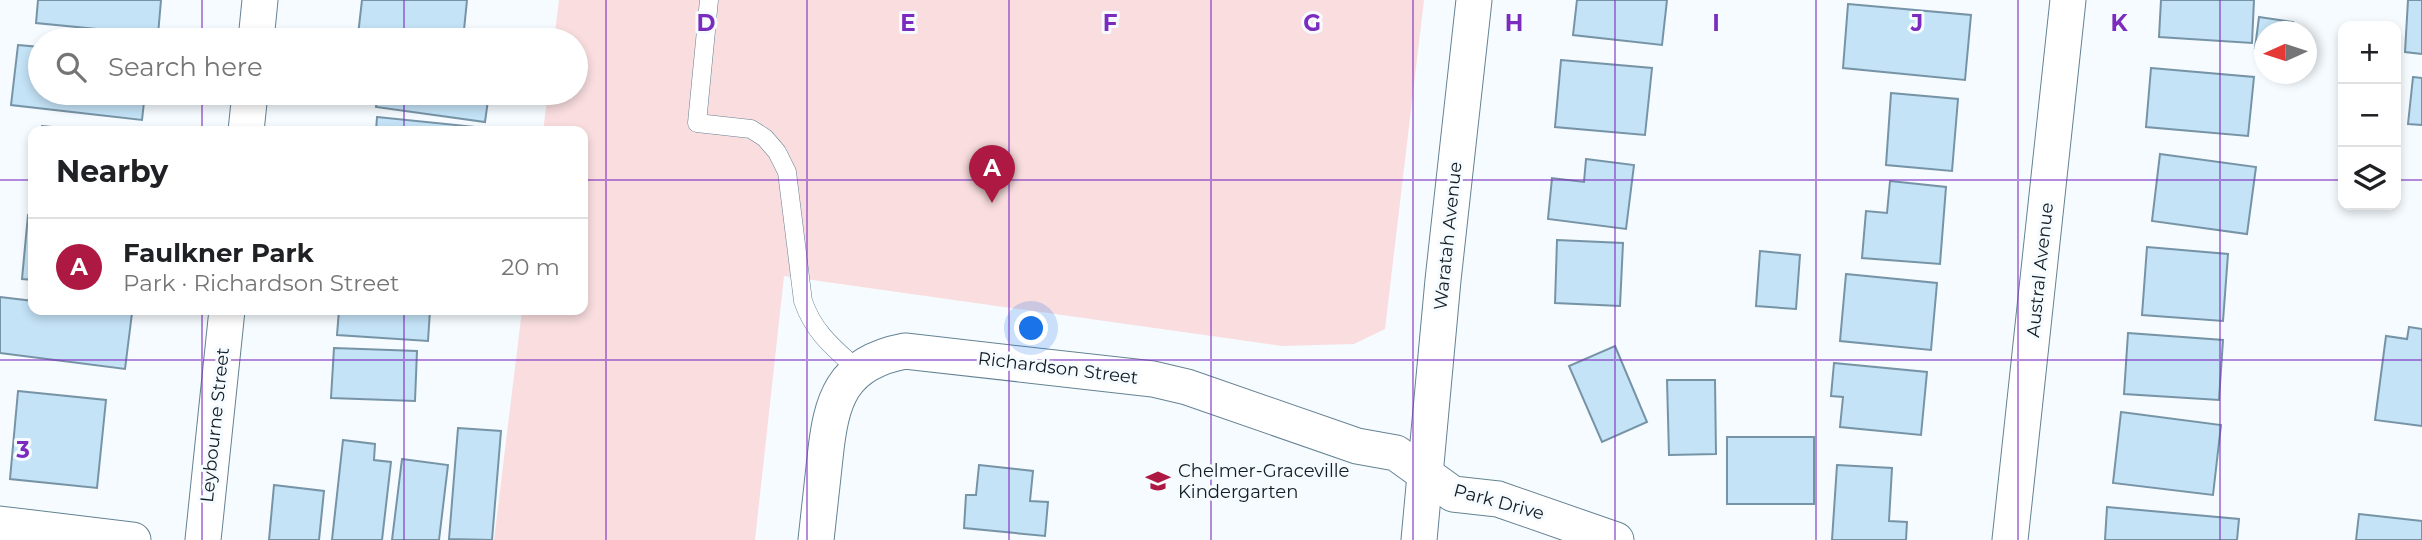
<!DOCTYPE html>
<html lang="en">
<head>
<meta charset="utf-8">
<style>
	body { margin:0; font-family:Montserrat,sans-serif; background:#f2f2f2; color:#202124 }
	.controls { position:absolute; right:21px; top:21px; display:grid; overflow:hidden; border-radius:14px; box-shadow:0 4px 10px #0003 }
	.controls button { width:63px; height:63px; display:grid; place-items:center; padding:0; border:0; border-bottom:2px solid #e0e0e0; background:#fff; color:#202124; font:35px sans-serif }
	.compass { position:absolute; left:2254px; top:21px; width:63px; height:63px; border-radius:50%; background:#fff; box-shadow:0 4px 10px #0003; rotate:267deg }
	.you { position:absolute; left:1032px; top:329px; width:24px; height:24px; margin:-18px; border:5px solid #fff; border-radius:50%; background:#1a73e8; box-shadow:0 0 0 10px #1a73e833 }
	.badge { display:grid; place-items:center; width:46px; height:46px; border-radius:50%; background:#ad1942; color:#fff; font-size:23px; font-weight:700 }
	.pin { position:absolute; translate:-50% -58px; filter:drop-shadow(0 2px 4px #0008) }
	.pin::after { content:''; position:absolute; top:37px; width:24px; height:21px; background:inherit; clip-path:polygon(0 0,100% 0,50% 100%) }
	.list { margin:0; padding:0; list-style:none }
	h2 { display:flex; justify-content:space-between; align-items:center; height:91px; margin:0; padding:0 28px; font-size:30px }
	h2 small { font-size:23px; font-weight:400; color:#757577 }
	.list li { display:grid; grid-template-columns:46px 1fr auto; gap:21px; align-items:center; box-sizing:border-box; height:98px; padding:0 28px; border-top:2px solid #e0e0e0 }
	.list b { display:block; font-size:26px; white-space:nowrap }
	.list p { margin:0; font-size:23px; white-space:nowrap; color:#757577 }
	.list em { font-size:23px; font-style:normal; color:#757577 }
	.icon { flex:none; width:38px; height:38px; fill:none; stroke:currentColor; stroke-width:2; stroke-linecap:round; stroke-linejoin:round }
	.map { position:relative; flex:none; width:2422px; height:540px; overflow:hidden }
	.search { position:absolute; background:#fff; box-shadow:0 4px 10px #0003; left:28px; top:28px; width:560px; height:77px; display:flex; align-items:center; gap:18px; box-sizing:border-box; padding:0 24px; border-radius:38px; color:#757577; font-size:26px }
	.panel { position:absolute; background:#fff; box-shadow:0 4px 10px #0003; left:28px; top:126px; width:560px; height:189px; border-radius:14px }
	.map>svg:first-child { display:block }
	.green { fill:#f9dddf }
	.building { fill:#c4e3f7; stroke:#7794a6; stroke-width:2 }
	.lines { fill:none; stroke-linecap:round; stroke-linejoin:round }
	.lane-casing { stroke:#658293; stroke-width:19 }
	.street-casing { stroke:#658293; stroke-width:37 }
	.lane { stroke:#fff; stroke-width:18 }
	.street { stroke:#fff; stroke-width:35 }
	.grid { fill:none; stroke:#7b2cbf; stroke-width:2; stroke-opacity:0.55 }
	.labels { text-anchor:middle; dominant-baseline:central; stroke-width:6; stroke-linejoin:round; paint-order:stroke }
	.street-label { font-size:18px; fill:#121d24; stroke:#f5fbff }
	.poi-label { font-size:18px; fill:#121d24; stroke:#f5fbff; text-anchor:start }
	.grid-label { font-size:23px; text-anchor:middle; font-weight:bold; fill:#7b2cbf; stroke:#f5fbff; stroke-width:6; stroke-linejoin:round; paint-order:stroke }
</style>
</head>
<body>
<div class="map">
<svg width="2422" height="540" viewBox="0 0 2422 540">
	<rect width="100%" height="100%" fill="#f5fbff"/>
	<polygon class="green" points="559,0 1424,0 1385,329 1354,344 1282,346 784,276 755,540 494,540 522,310 583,310 583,131 543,131 548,93 576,93 576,40 554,40"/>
	<g class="building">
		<polygon points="38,0 161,0 158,35 36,23"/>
		<polygon points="362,0 467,0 463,40 403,40 358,35"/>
		<polygon points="1577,0 1667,0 1662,45 1573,35"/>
		<polygon points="2161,0 2254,0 2252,43 2159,37"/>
		<polygon points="2408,0 2422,0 2422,54 2405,52"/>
		<polygon points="1848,4 1971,15 1965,80 1843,68"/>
		<polygon points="2259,17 2293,22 2292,32 2264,32 2264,49 2255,48"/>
		<polygon points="18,45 40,47 40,93 145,93 142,120 11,105"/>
		<polygon points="1561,60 1652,68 1645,135 1555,127"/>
		<polygon points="2151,68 2254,77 2248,136 2146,127"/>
		<polygon points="2413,77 2422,78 2422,125 2408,124"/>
		<polygon points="378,93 489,93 485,122 376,107"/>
		<polygon points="1891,93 1958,99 1952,171 1886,165"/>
		<polygon points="377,117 486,128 485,131 376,131"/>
		<polygon points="42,126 93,131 42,131"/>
		<polygon points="2160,154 2256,167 2247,234 2152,221"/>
		<polygon points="1586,159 1634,165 1626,229 1548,219 1552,178 1584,182"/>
		<polygon points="1890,181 1946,187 1940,264 1862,258 1866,211 1887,213"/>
		<polygon points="28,215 33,215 33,280 22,279"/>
		<polygon points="1557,240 1623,243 1620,306 1555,303"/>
		<polygon points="2147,247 2228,254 2223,321 2142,315"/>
		<polygon points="1760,251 1800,255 1796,309 1756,306"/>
		<polygon points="1846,274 1937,283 1931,350 1840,341"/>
		<polygon points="0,297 33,301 33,310 104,310 132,313 125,369 0,353"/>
		<polygon points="339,310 430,310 428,341 337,335"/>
		<polygon points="2409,327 2422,329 2422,426 2375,420 2386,336 2407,339"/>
		<polygon points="2128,333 2223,340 2219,400 2124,394"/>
		<polygon points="1615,346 1647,422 1602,442 1569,366"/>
		<polygon points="334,348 417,351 415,401 331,398"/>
		<polygon points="1834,363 1927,372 1921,435 1840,427 1843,397 1831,396"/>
		<polygon points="1667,380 1715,380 1716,454 1669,455"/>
		<polygon points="18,391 106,400 97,488 10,479"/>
		<polygon points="2121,412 2221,425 2213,495 2113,483"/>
		<polygon points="458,428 501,431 492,540 449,539"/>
		<rect x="1727" y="437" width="87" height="67"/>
		<polygon points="343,440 375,444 374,460 391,462 382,540 332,540"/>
		<polygon points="402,459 448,465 439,540 392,540"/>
		<polygon points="979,465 1033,471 1030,501 1048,502 1045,536 964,528 966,495 976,495"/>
		<polygon points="1837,465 1892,468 1889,521 1907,522 1906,540 1832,540"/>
		<polygon points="274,485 324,491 319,540 269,540"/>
		<polygon points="2107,507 2239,519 2237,540 2105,540"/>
		<polygon points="2359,514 2422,521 2422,540 2356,540"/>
	</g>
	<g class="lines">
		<g class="lane-casing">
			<path id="lane" d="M709,0l-12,123 54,6 14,9 12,14 10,20 16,129c11,32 31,47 55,69"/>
		</g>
		<g class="street-casing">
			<g id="street">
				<polyline points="256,40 260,0"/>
				<polyline points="246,131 250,93"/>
				<polyline points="0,524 133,540"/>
				<polyline points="203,540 227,310"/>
				<path d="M816,540c3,-27 6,-55 9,-82 6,-58 16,-95 80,-107l248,28 34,8 170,59 39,7 57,41 45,5 118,41"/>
				<polyline points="1419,540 1443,280 1474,0"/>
				<polyline points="2010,540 2068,0"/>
			</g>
		</g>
		<use href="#lane" class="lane"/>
		<use href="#street" class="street"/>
	</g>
	<path class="grid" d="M202,0v40M404,0v40M606,0v540M807,0v540M1009,0v540M1211,0v540M1413,0v540M1615,0v540M1816,0v540M2018,0v540M2220,0v540M202,93v38M404,93v38M0,180h33M583,180h1760M2396,180h26M202,310v230M404,310v230M0,360h2422"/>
	<defs>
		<g id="school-bare" transform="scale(1.89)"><path d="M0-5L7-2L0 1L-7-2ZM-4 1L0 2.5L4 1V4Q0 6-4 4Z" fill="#ad1942" stroke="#f5fbff" stroke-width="2.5" paint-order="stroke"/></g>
	</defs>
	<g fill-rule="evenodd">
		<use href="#school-bare" x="1158" y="481"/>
	</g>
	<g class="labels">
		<g class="street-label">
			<text transform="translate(1448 236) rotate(-84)">Waratah Avenue</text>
			<text transform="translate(2040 270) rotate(-84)">Austral Avenue</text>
			<text transform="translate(1058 368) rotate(7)">Richardson Street</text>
			<text transform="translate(215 425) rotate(-84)">Leybourne Street</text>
			<text transform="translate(1499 502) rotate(15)">Park Drive</text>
		</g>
		<g class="poi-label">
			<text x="1178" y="471">Chelmer-Graceville<tspan x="1178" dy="21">Kindergarten</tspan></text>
		</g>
	</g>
	<g class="grid-label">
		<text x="706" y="31">D</text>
		<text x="908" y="31">E</text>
		<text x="1110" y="31">F</text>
		<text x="1312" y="31">G</text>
		<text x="1514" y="31">H</text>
		<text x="1716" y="31">I</text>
		<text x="1917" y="31">J</text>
		<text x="2119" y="31">K</text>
		<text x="23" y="458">3</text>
	</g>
</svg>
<div class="controls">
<button>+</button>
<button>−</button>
<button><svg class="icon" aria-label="layers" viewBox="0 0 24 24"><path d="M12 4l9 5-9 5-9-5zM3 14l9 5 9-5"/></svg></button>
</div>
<svg class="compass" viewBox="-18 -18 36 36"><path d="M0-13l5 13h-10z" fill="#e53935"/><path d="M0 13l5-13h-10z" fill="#757577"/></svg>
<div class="you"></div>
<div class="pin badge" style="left:992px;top:203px">A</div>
<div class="search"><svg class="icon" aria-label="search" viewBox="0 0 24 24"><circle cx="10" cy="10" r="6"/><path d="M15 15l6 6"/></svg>Search here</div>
<section class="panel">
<h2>Nearby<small></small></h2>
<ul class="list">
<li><span class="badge">A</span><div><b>Faulkner Park</b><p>Park · Richardson Street</p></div><em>20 m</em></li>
</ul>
</section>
</div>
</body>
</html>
